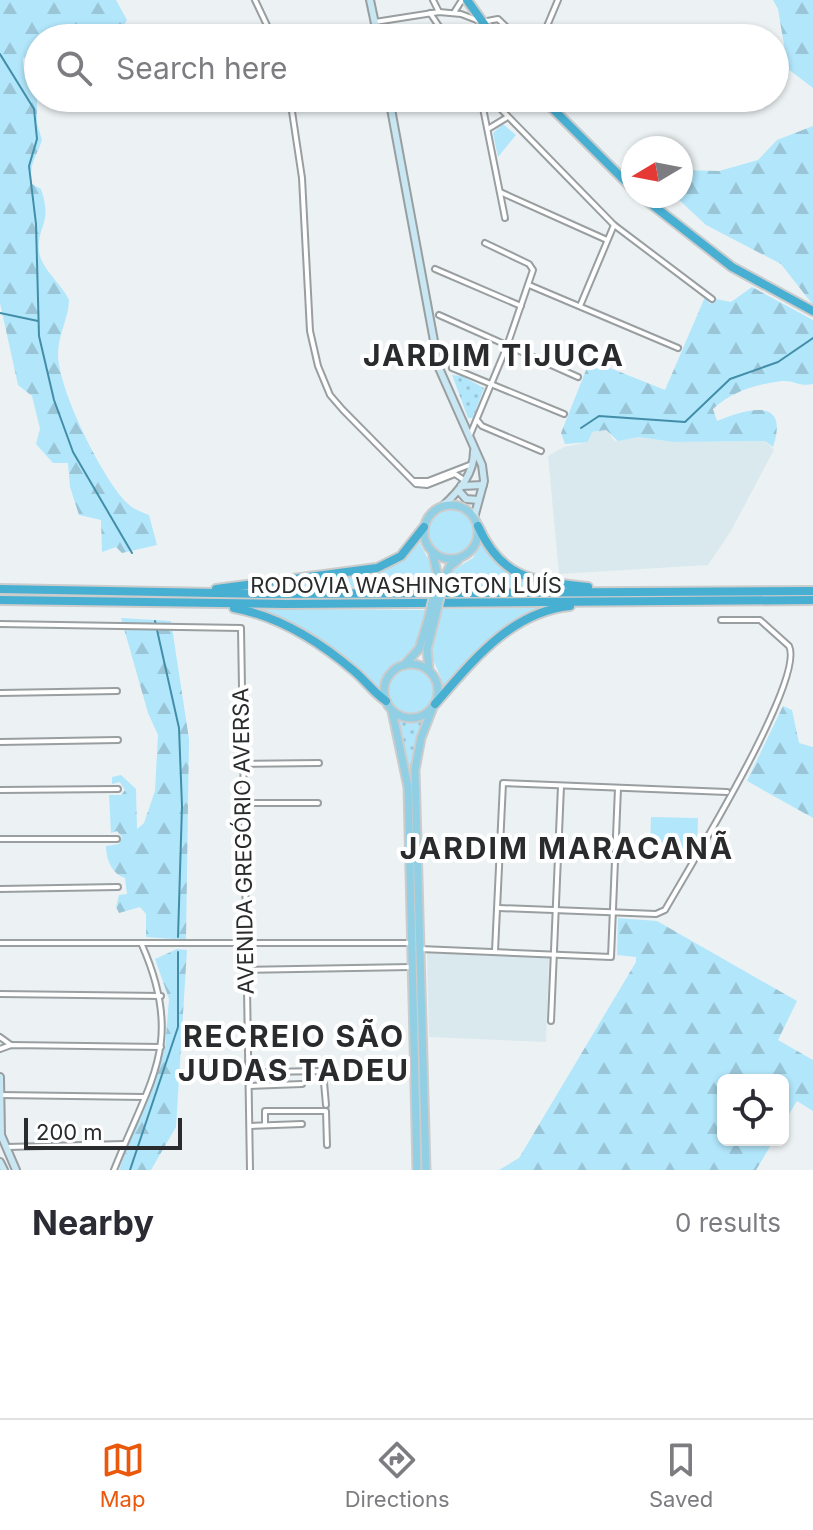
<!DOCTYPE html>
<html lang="en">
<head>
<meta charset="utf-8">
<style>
	body { margin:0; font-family:Inter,sans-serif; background:#f2f2f3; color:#2b2b33 }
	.controls { position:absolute; right:24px; bottom:24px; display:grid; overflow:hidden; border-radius:12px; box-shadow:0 2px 6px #0004 }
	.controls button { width:72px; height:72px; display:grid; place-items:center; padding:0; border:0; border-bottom:2px solid #e1e1e2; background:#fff; color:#2b2b33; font:40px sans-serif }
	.compass { position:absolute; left:621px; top:136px; width:72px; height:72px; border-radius:50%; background:#fff; box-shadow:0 2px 6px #0004; rotate:260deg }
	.scale { position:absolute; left:24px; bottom:20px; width:158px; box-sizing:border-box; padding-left:8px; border:4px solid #292b2c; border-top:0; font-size:22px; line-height:28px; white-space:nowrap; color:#292b2c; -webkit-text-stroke:6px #fff; paint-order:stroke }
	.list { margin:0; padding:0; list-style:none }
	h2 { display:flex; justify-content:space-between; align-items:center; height:104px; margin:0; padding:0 32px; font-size:34px }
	h2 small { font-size:26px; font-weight:400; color:#7c7c81 }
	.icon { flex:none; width:44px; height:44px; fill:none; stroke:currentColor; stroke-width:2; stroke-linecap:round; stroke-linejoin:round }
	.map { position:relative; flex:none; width:813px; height:1170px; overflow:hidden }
	.search { position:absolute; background:#fff; box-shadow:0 2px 6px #0004; left:24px; right:24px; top:24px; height:88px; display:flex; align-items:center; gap:20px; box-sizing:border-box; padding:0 28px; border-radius:44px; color:#7c7c81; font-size:30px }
	.sheet { height:248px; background:#fff }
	nav { display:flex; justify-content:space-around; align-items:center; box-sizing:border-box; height:112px; border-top:2px solid #e1e1e2; background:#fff; font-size:22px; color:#7c7c81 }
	nav a { display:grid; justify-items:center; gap:4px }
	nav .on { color:#ea580c }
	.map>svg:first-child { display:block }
	.built { fill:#dae9ee }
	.grass { fill:#b2e6fb }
	.forest { fill:url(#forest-firs) }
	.park { fill:url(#park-dots) }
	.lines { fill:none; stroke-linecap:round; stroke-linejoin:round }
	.stream { stroke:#428ea8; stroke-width:2 }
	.street-casing { stroke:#999ea1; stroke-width:8 }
	.secondary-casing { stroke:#999ea1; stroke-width:10 }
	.primary-casing { stroke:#ccc; stroke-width:11 }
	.highway-casing { stroke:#ccc; stroke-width:12 }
	.street { stroke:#fff; stroke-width:4 }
	.secondary { stroke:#c8e7f2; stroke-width:6 }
	.primary { stroke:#91cfe4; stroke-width:7 }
	.highway { stroke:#47afd2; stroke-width:8 }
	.primary-bridge-casing { stroke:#ccc; stroke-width:11; stroke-linecap:butt }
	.primary-bridge { stroke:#91cfe4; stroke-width:7 }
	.labels { text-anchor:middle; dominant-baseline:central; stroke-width:8; stroke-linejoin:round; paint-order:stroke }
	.street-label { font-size:22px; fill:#292b2c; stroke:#fff }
	.district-label { font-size:30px; font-weight:bold; letter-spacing:2px; fill:#292b2c; stroke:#fff }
</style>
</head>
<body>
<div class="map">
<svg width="813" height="1170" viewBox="0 0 813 1170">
	<defs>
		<pattern id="forest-firs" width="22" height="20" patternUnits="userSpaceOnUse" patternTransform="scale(2)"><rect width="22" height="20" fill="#b2e6fb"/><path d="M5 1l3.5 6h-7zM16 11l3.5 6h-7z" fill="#99c5d7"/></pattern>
		<pattern id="park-dots" width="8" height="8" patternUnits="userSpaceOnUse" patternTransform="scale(2)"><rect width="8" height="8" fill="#b2e6fb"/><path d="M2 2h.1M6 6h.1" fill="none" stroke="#99c5d7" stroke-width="1.8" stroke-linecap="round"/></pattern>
	</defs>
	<rect width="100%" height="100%" fill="#ecf2f4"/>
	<g class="built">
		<polygon points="606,430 615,441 639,437 673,442 765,441 774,450 731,531 708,565 559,574 548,456 564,447 588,442 592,432"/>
		<polygon points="427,953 549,958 546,1042 429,1037"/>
	</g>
	<g class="grass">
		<polygon points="503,124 516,135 498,157 493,133"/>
		<circle cx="450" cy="532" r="23"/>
		<path d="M419,541c8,19 17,23 13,45l-160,2c48,-17 114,3 147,-47z"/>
		<polygon points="481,541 503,569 539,586 446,586 450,572 473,558"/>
		<polygon points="543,608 521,619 442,692 441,678 430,653 441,609"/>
		<polygon points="252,610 254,609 426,610 414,649 386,672 379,693 357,669"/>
		<circle cx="411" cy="692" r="24"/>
		<polygon points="651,817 698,818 697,849 650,847"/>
	</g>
	<g class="forest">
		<path d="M116,0l11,20 -8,14 -21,4h-60v15l-15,5c0,25 7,20 14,37v28l5,17c-5,16 -14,25 -10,44l9,5c12,36 -4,35 -2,62 2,18 23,33 30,49 0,17 -11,35 -11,54 0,35 44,124 69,149 6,6 14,9 22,12l8,30 -35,8 -6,-6 -14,5 -1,-32 -22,-5 -9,-28 -2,-24h-15l-17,-19 4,-15 -8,-33 -14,-11 -18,-82v-303z"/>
		<polygon points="773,0 813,0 813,88 788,69 778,9"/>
		<polygon points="813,126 813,305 781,264 706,225 675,196 681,196 681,170 719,171 758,160 777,140"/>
		<path d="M752,287l61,33v64c-13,3 -19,-4 -31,-3 -25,3 -50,10 -69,28l4,12c30,-12 73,-25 56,26l-8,-6 -92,1 -34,-5 -21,4 -12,-11 -14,2 -4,10 -23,2 -4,-11 29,-73 75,30 40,-93 5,7 6,-5 15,3z"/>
		<path d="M121,618l50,3 18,118 -3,201 -40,-3v-23l-6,-7 -21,6 -3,-6 3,-12 8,-1 -2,-16c-13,-4 -19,-19 -19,-32l13,-2 3,-7 -5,-6 -6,2 -2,-38h12l4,-5 -5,-8 -8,2v-7l9,-2 15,14 1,40 7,-6 11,-32 3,-56 -10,-22z"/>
		<polygon points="783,706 792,710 799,743 813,747 813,818 747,781"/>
		<polygon points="618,918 657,921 797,1001 778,1040 813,1060 813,1111 797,1101 783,1124 783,1080 723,1080 723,1140 774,1140 756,1170 499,1170 519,1158 636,962 636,957 617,955"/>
		<polygon points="177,949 187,950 176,1127 151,1170 119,1170 165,1048 169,999 155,959"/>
	</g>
	<g class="park">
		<polygon points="452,375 462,376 484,388 473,418 468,418"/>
		<polygon points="424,718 412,769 423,1170 420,1170 409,776 405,749 394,720"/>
	</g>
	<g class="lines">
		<g class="stream">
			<polyline points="0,54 34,109 37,139 29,166 36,224 39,336 54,400 73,452 132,553"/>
			<polyline points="0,313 38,321"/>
			<polyline points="581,428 599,416 685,422 730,379 778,362 813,338"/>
			<polyline points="155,621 179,728 182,806 178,937"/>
			<polyline points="130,1170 178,1027 178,952"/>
		</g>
		<g class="street-casing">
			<g id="street">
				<polyline points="255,0 273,38"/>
				<polyline points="433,0 439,12"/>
				<polyline points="455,11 462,0"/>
				<polyline points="430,13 447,38"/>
				<polyline points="375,22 439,12 461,14 482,22 498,19 518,38"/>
				<polyline points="542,38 558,0"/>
				<polyline points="290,98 302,178 310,331 318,366 330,395 343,410 416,484 427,485 455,474 464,480"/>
				<polyline points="481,98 505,218"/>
				<polyline points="490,98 614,225 712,299"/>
				<polyline points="488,129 506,118"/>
				<polyline points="500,192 607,240"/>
				<polyline points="435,269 521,306"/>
				<polyline points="529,285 678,348"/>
				<polyline points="580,306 614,225"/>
				<polyline points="439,315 578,377"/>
				<polyline points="452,368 564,414"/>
				<polyline points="477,420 482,426 541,451"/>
				<polyline points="470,435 507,346 533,270 529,264 485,243"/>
				<polyline points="414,481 428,481 472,464"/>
				<polyline points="0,624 241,628 250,1170"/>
				<polyline points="0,693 117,691"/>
				<polyline points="0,742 118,740"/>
				<polyline points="242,764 319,763"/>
				<polyline points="0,790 118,789"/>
				<polyline points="242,803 318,803"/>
				<polyline points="0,839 117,839"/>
				<polyline points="0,889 118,887"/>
				<path d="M499,908l157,6 9,-4c22,-39 141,-231 124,-264l-29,-26h-39"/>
				<polyline points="0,943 410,943"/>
				<polyline points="420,949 611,957 618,788"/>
				<polyline points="495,951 503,783 727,792"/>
				<polyline points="246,970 411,967"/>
				<polyline points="0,994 161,996"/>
				<polyline points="551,1021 561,786"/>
				<polyline points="0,1037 11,1045"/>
				<polyline points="0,1049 11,1045 161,1047"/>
				<polyline points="264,1085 264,1072 323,1071 326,1105"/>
				<polyline points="249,1086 302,1084"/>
				<polyline points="0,1095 144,1097"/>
				<polyline points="265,1125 265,1111 326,1111 327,1145"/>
				<polyline points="250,1126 302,1124"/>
				<polyline points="7,1147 124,1144"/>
				<path d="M114,1170c36,-91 71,-127 28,-225"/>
			</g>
		</g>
		<g class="secondary-casing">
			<g id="secondary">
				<polyline points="370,0 378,38"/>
				<polyline points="389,98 439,368 482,465 484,481 474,518"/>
				<polyline points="461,486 483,485"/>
				<polyline points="459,491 466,499 478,500"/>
				<path d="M443,506c16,-15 31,-32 31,-55"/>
				<polyline points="0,1077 1,1135 16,1170"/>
				<polyline points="0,1162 4,1170"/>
			</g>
		</g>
		<g class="primary-casing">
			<g id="primary">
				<circle cx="451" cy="532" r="27"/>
				<polyline points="433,555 438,577"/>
				<polyline points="445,576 450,566 458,560"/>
				<circle cx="411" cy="691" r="27"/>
				<polyline points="404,665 419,649 428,620"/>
				<polyline points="429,670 427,649 434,622"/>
				<polyline points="392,711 408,787 417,1170"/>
				<polyline points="426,1170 415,770 421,738 433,707"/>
			</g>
		</g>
		<g class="highway-casing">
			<g id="highway">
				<polyline points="467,0 494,38"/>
				<polyline points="542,98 633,189"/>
				<polyline points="641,196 732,267 813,311"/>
				<path d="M478,526c24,54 56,55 110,61"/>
				<polyline points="0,589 263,594 813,591"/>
				<polyline points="216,589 377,568 401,556 424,527"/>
				<polyline points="0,600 286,604 813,600"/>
				<path d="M234,608c44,8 86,34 120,63 11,9 20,22 32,30"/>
				<path d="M435,704c37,-42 75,-92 135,-98"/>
			</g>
		</g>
		<use href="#street" class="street"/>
		<use href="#secondary" class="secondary"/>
		<use href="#primary" class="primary"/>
		<use href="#highway" class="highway"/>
		<g class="primary-bridge-casing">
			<g id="primary-bridge">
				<polyline points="428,620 438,577"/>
				<polyline points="434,622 445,576"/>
			</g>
		</g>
		<use href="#primary-bridge" class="primary-bridge"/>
	</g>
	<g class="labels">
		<g class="street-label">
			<text x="406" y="585">RODOVIA WASHINGTON LUÍS</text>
			<text transform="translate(243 841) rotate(-91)">AVENIDA GREGÓRIO AVERSA</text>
		</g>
		<g class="district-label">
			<text x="494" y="355">JARDIM TIJUCA</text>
			<text x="567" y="848">JARDIM MARACANÃ</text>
			<text x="294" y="1036">RECREIO SÃO<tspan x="294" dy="34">JUDAS TADEU</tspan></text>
		</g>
	</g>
</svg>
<div class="controls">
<button><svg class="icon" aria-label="locate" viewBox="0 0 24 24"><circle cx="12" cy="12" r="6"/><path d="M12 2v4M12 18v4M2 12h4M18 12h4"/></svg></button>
</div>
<svg class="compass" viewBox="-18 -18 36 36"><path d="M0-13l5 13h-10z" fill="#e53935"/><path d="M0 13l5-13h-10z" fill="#7c7c81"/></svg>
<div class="scale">200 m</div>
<div class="search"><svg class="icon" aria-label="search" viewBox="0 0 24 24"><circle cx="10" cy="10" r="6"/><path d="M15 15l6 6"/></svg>Search here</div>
</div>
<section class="sheet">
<h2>Nearby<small>0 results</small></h2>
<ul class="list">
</ul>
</section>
<nav>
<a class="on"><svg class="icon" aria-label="map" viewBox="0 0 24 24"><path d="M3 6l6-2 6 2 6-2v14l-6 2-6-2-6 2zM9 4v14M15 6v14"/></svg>Map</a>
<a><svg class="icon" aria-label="directions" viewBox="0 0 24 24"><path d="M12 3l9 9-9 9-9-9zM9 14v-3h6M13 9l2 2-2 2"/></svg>Directions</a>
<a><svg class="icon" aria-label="saved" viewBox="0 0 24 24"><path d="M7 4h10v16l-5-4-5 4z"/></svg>Saved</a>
</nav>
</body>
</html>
